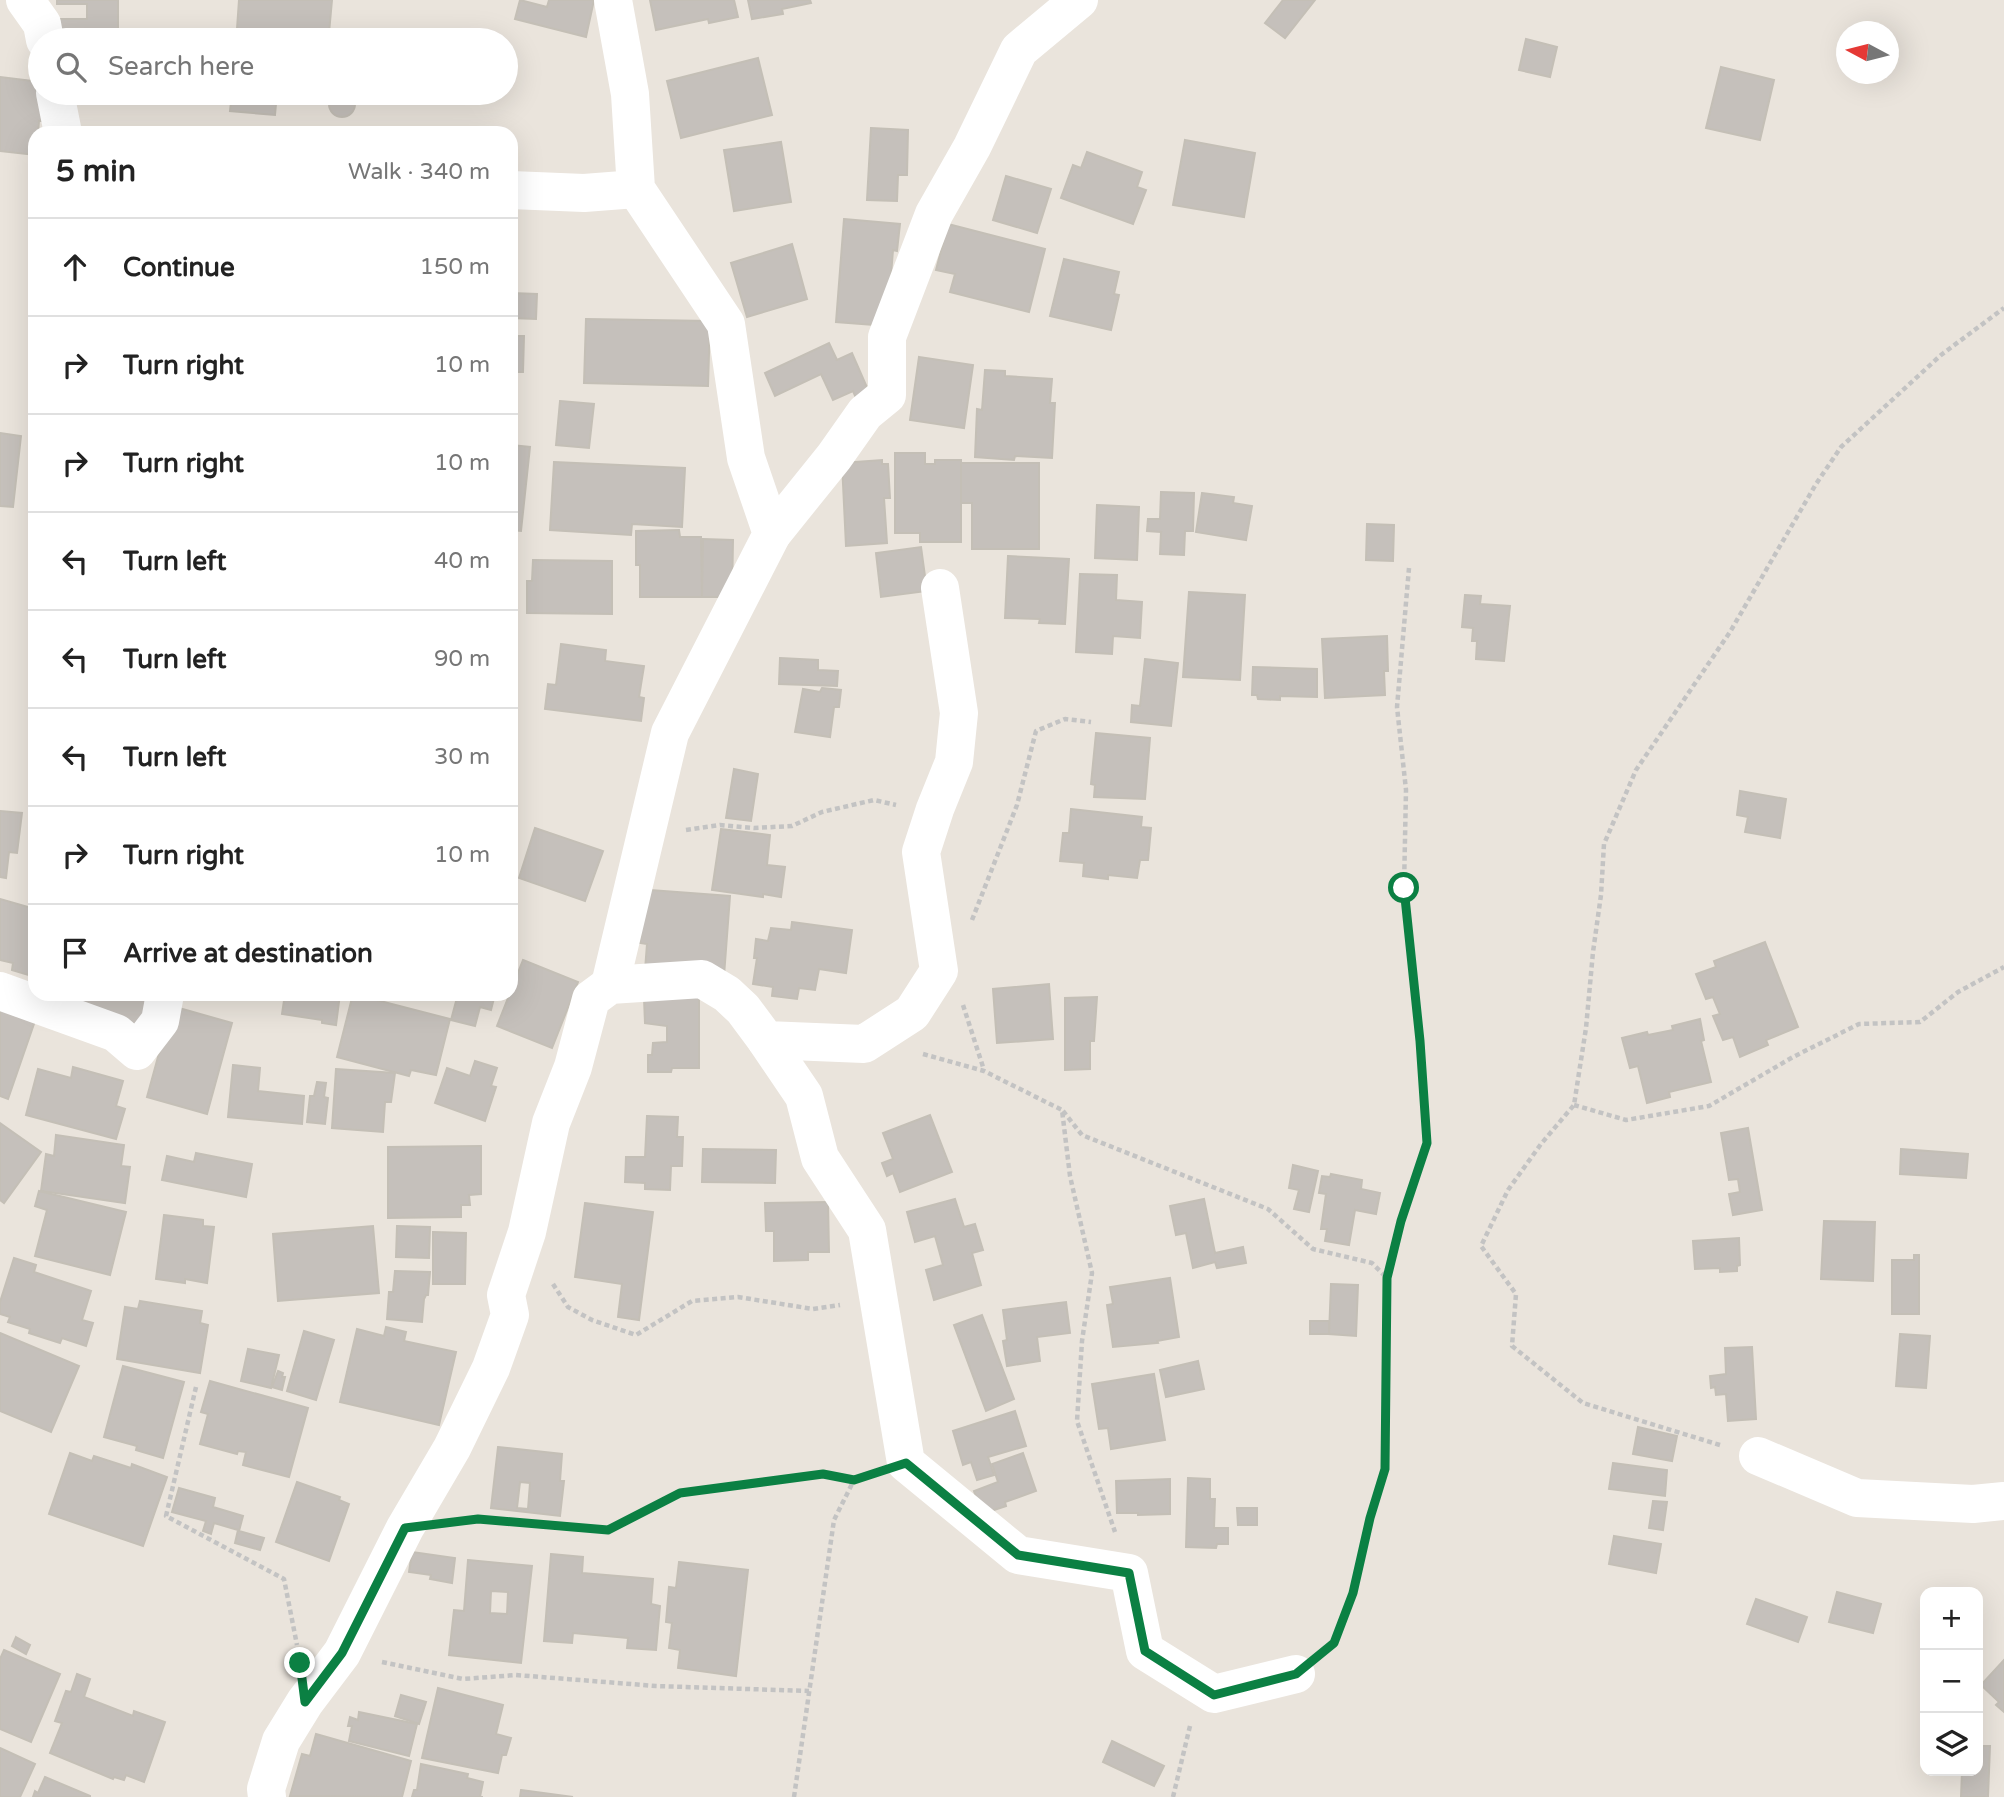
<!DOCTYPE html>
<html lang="en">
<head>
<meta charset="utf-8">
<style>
	body { margin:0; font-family:"Varela Round",sans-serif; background:#f2f2f2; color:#222 }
	.controls { position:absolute; right:21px; bottom:21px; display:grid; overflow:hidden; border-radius:14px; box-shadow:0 7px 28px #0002 }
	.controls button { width:63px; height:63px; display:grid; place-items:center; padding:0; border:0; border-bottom:2px solid #e0e0e0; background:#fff; color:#222; font:35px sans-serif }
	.compass { position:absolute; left:1836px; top:21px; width:63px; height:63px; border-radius:50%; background:#fff; box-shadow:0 7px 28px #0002; rotate:277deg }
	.stop { position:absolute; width:21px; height:21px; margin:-16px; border:5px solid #0b8043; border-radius:50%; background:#fff }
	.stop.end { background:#0b8043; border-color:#fff; box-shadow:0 2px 7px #0008 }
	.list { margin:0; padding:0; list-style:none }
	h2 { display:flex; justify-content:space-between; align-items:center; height:91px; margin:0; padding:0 28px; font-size:30px }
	h2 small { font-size:23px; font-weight:400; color:#767676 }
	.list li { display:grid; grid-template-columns:46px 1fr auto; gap:21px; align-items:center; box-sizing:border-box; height:98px; padding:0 28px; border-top:2px solid #e0e0e0 }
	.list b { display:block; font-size:26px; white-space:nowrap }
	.list em { font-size:23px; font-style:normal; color:#767676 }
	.icon { flex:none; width:38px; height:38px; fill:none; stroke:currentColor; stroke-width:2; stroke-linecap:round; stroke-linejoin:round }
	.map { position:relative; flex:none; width:2004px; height:1797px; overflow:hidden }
	.search { position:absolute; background:#fff; box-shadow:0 7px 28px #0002; left:28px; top:28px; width:490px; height:77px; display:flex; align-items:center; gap:18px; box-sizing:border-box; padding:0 24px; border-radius:38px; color:#767676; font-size:26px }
	.panel { position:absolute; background:#fff; box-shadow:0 7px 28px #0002; left:28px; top:126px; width:490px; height:875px; border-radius:21px }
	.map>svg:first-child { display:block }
	.building { fill:#c5c0bb; stroke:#c4bfb6; stroke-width:2; fill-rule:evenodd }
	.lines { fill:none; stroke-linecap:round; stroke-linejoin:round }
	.path { stroke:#c3c3c3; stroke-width:4.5; stroke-dasharray:5 3.5; stroke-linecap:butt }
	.minor { stroke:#fff; stroke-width:38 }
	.route { stroke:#0b8043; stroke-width:9 }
</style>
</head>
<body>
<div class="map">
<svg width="2004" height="1797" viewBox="0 0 2004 1797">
	<rect width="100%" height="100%" fill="#eae4dc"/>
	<g class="building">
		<polygon points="57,0 118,0 118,40 57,40 57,19 87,19 87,4 57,4"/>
		<polygon points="239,0 332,0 329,33 237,29"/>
		<polygon points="520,0 547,7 549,0 594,0 586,37 515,19"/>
		<polygon points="650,0 734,0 738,17 709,23 708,19 656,30"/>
		<polygon points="748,0 810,0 811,3 782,9 783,14 752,19"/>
		<polygon points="1283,0 1315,0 1285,38 1265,23"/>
		<polygon points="1526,39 1557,47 1550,77 1519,70"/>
		<polygon points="758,58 772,115 681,138 667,81"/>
		<polygon points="1721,67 1774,80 1760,140 1706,128"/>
		<polygon points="0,77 40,82 43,121 39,121 38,133 35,133 35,155 0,151"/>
		<circle cx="342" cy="104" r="13"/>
		<polygon points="232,93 277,93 275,115 230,111"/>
		<polygon points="871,128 908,130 907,175 898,175 897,201 867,200"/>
		<polygon points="1185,140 1255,153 1244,217 1173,205"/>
		<polygon points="781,142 791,202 734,211 724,150"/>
		<polygon points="1087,152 1142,172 1137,187 1146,190 1133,224 1061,198 1073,165 1081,168"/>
		<polygon points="1006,176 1051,189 1037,233 993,220"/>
		<polygon points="844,219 900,224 897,251 893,250 887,326 836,322"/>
		<polygon points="948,224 1045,249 1029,312 950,292 955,274 936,270"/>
		<polygon points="792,244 807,299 747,317 731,263"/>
		<polygon points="1064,259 1119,272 1114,294 1119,295 1111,330 1050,316"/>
		<polygon points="511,293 537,294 536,319 511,318"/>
		<polygon points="586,319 710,321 708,386 584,383"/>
		<polygon points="511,336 524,336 523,372 511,372"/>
		<polygon points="829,343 837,360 852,353 869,392 856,398 853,391 833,400 821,374 775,396 765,373"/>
		<polygon points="919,357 973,365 964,428 910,420"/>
		<polygon points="985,370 1005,371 1005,376 1052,379 1050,403 1055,403 1052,458 1015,456 1014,460 975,457 977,409 982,410"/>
		<polygon points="560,401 594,404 589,448 556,445"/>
		<polygon points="0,433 21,436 13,507 0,506"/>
		<polygon points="511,445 530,447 521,531 511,530"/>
		<polygon points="895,453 925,453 925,464 935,464 935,460 961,460 961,542 920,542 920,533 895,533"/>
		<polygon points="882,460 882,464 888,464 890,498 884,498 887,543 846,546 842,463"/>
		<polygon points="554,462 685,468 682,527 632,524 631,535 550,530"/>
		<polygon points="961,463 1039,463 1039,549 972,549 972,503 961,503"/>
		<polygon points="1161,492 1194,493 1193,531 1185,531 1184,555 1160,554 1161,532 1147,531 1148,519 1160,519"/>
		<polygon points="1202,493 1234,497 1233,503 1252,506 1246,540 1196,532"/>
		<polygon points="1097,505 1139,507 1137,560 1095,558"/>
		<polygon points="1367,524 1394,525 1393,561 1366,560"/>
		<polygon points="679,530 680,537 701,537 702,597 640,597 640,565 636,565 636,531"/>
		<polygon points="703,539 733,540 732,597 702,597"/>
		<polygon points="921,547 927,591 881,597 876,553"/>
		<polygon points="1008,556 1069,559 1065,624 1039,623 1040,619 1005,618"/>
		<polygon points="533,560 612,561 612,614 527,613 527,581 532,581"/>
		<polygon points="1080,574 1117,575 1116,600 1142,602 1140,638 1113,636 1112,654 1076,652"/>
		<polygon points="1189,592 1245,595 1240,680 1183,677"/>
		<polygon points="1465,595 1481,596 1480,604 1510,606 1504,661 1476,659 1477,641 1472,641 1473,628 1462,627"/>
		<polygon points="1387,636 1388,671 1384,671 1385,695 1325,698 1322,639"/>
		<polygon points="561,644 606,650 605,661 644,666 639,697 644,698 641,721 545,709 548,684 556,685"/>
		<polygon points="780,658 818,660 818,670 838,671 837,686 779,684"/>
		<polygon points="1145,659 1178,663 1171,726 1131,722 1132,705 1140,706"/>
		<polygon points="1253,667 1317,669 1317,697 1280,696 1280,700 1258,699 1257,695 1252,695"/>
		<polygon points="822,688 841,690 839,707 834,707 830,737 795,732 803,689 820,692"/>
		<polygon points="1096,733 1150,738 1145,799 1094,797 1095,785 1091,784"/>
		<polygon points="734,769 758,774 751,821 726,818"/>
		<polygon points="1740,791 1786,799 1780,838 1745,832 1748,817 1737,815"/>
		<polygon points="1071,809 1142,817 1141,827 1151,828 1148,860 1140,860 1137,878 1108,875 1108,879 1083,876 1084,863 1060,861 1063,833 1069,833"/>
		<polygon points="0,811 22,813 17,853 9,852 6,878 0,877"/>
		<polygon points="535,828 603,851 585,901 519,878"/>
		<polygon points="721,829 770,835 767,865 785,867 781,897 763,894 763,897 712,890"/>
		<polygon points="650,890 730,896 724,976 645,970 647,944 640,943 644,896"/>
		<polygon points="0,899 35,909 35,977 12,970 13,963 0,960"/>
		<polygon points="792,922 852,930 846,973 819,969 815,990 799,988 797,999 772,996 773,987 753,984 757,958 754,958 756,939 768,941 771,928 791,930"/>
		<polygon points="1765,942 1798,1027 1766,1040 1768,1045 1740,1057 1733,1037 1723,1040 1713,1016 1720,1014 1713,997 1706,999 1696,974 1716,967 1714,961"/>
		<polygon points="523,960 578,982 552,1048 497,1026"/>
		<polygon points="1049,984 1053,1039 997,1043 993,989"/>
		<polygon points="55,994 151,994 140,1032"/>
		<polygon points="285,994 340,994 336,1025 322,1023 322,1020 282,1014"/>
		<polygon points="353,994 450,1019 436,1075 411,1070 409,1076 337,1057"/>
		<polygon points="458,994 495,994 491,1010 480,1007 475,1026 451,1020"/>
		<polygon points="699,996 699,1068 672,1068 671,1072 648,1072 648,1055 652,1055 653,1043 667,1042 667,1026 645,1023 644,998"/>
		<polygon points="1097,997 1094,1041 1090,1041 1090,1069 1065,1070 1065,998"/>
		<polygon points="0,1003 36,1018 8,1099 0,1096"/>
		<polygon points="172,1006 232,1023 207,1114 147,1097"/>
		<polygon points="1700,1019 1704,1040 1701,1041 1711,1082 1669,1092 1670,1097 1647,1103 1638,1066 1630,1068 1622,1038 1647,1032 1648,1035 1673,1030 1672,1026"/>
		<polygon points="475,1061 497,1068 491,1086 496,1087 485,1121 435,1103 447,1068 470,1076"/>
		<polygon points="233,1065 260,1068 258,1091 304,1096 302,1124 228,1117"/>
		<polygon points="73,1067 123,1081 116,1106 125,1109 116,1139 26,1115 38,1069 71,1078"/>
		<polygon points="336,1069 395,1073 391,1102 385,1102 383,1132 332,1128"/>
		<polygon points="317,1082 326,1083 324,1097 328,1098 325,1124 307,1122 310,1096 314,1096"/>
		<polygon points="930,1115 952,1172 900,1192 893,1173 887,1176 882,1163 893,1159 883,1133"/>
		<polygon points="647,1116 678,1117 677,1137 683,1137 682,1166 671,1166 670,1190 645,1189 645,1183 625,1182 626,1157 645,1157"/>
		<polygon points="0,1123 41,1152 4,1203 0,1200"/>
		<polygon points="1748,1128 1762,1210 1733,1215 1729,1194 1740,1192 1738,1179 1729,1180 1721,1133"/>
		<polygon points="56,1135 124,1145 121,1166 130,1167 125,1203 41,1191 46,1154 54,1156"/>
		<polygon points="481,1146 481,1194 469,1195 470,1205 461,1205 461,1217 388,1218 388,1147"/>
		<polygon points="703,1149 776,1150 775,1183 702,1182"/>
		<polygon points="1901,1149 1968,1154 1966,1178 1900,1174"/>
		<polygon points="196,1153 252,1164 246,1197 162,1180 167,1156 194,1162"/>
		<polygon points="1293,1165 1318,1171 1309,1212 1294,1209 1299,1190 1289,1188"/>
		<polygon points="1331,1174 1362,1180 1361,1189 1380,1193 1376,1214 1355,1210 1349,1245 1325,1241 1327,1229 1321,1229 1326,1194 1319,1193 1322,1176 1330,1177"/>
		<polygon points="39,1191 126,1212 110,1275 35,1256 47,1210 35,1206"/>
		<polygon points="955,1199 964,1227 975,1224 983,1250 972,1253 981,1285 934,1300 926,1270 943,1265 935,1236 915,1242 907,1212"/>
		<polygon points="1204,1199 1215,1253 1243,1247 1246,1263 1217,1268 1215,1262 1193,1268 1186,1233 1176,1235 1170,1206"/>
		<polygon points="828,1202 829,1252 808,1252 808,1260 774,1261 774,1231 766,1231 765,1203"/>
		<polygon points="585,1203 653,1212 639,1320 618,1317 622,1284 575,1277"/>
		<polygon points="164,1215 203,1220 203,1226 214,1227 207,1283 185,1279 185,1283 156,1279"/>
		<polygon points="1824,1221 1875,1222 1873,1281 1821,1279"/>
		<polygon points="373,1226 379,1293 278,1301 273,1234"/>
		<polygon points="397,1226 430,1227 429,1258 396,1257"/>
		<polygon points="433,1232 466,1233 465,1284 433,1284"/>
		<polygon points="1739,1238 1740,1265 1737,1266 1737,1271 1720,1272 1720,1268 1695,1269 1693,1241"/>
		<polygon points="1914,1255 1919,1255 1919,1314 1892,1314 1892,1260 1914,1260"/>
		<polygon points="14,1258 36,1265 34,1272 91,1291 82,1320 93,1323 86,1346 62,1338 60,1343 29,1333 30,1329 8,1322 10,1317 0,1314 0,1302"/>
		<polygon points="395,1271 430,1272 428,1295 426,1295 424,1299 422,1322 387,1319 389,1292 393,1292"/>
		<polygon points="1170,1278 1179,1337 1157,1341 1158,1343 1113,1347 1107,1305 1113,1304 1110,1287"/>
		<polygon points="1331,1284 1358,1285 1356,1336 1329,1334"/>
		<polygon points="140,1301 202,1311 200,1323 208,1325 200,1373 117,1359 125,1307 138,1309"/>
		<polygon points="1066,1302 1070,1333 1037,1337 1040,1361 1007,1366 1003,1341 1007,1340 1003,1310"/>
		<polygon points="982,1315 1014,1399 986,1411 954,1325"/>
		<rect x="1310" y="1321" width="19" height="13"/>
		<polygon points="386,1327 406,1332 404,1341 456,1352 439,1425 340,1402 357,1329 384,1336"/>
		<polygon points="304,1331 334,1340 316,1400 287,1391"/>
		<polygon points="0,1333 79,1366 51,1432 0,1411"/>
		<polygon points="1900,1334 1930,1336 1926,1388 1896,1386"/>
		<polygon points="1752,1347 1756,1419 1728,1421 1726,1394 1716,1395 1715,1387 1711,1388 1710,1376 1726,1374 1725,1348"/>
		<polygon points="248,1349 279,1355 271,1388 241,1381"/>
		<polygon points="1198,1361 1204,1389 1166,1397 1160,1370"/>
		<polygon points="123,1366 184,1382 163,1458 136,1450 137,1446 104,1437"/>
		<polygon points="278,1371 283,1373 282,1377 285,1377 282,1390 272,1387"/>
		<polygon points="1154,1374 1165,1440 1111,1449 1108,1428 1099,1429 1092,1384"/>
		<polygon points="210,1381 308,1408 289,1477 243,1465 246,1452 238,1451 237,1454 200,1444 208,1414 201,1412"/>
		<polygon points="1015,1411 1026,1446 988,1457 994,1475 977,1480 971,1462 963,1465 953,1431"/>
		<polygon points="1638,1427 1677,1436 1672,1461 1633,1454"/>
		<path d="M498,1447l64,7 -2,27h4l-4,35 -69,-8zM520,1482l10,1 -2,26 -11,-1z"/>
		<polygon points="70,1453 92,1461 94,1456 131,1468 132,1464 167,1477 143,1546 49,1514"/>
		<polygon points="1023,1453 1036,1491 1005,1502 1006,1506 982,1514 974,1491 998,1482 992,1464"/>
		<polygon points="1613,1463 1667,1470 1665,1496 1609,1489"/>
		<polygon points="1188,1478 1210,1479 1210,1499 1215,1499 1214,1528 1228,1528 1228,1544 1217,1544 1216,1548 1186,1547"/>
		<polygon points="1170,1479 1170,1514 1138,1515 1138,1513 1117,1513 1116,1481"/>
		<polygon points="297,1482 340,1497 339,1500 349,1504 329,1561 276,1542"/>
		<polygon points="179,1488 215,1498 213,1507 243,1516 239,1531 264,1538 260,1550 235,1543 238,1530 214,1523 211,1534 203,1531 206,1521 172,1512"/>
		<polygon points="1653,1501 1667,1502 1663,1530 1649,1528"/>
		<polygon points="1237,1508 1257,1508 1257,1525 1238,1525"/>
		<polygon points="1614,1536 1661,1544 1656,1573 1609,1564"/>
		<polygon points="412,1552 455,1558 452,1583 430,1579 431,1575 409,1572"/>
		<polygon points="551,1554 583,1557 582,1573 653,1579 651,1604 660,1606 656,1650 627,1648 628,1638 573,1633 572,1643 544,1641"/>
		<path d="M468,1560l64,6 -11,97 -72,-8 5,-45 10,1zM491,1591l17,1 -1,22 -17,-1z"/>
		<polygon points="679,1562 748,1570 736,1676 678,1668 680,1650 669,1648 672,1623 666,1622 669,1587 676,1588"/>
		<polygon points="1837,1592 1881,1604 1873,1633 1829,1622"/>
		<polygon points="1756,1599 1807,1617 1798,1642 1747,1624"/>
		<polygon points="16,1637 30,1645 26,1654 12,1646"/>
		<polygon points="4,1650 60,1674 31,1742 0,1729 0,1659"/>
		<polygon points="2004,1660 2004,1712 1996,1705 1999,1702 1981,1685"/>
		<polygon points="77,1674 90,1679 84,1697 133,1716 134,1711 165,1722 144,1782 126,1775 124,1780 114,1777 113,1779 50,1753 62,1723 55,1721 66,1691 71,1692"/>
		<polygon points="438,1688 503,1705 496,1734 511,1738 506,1755 502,1755 498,1773 422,1758"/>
		<polygon points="401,1695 426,1702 419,1724 395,1716"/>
		<polygon points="359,1712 417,1724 409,1756 349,1741 352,1726 348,1726 350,1717 358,1720"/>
		<polygon points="316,1734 411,1761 402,1797 290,1796 302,1754 310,1756"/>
		<polygon points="1112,1741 1164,1766 1154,1786 1103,1762"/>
		<polygon points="1978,1746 1990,1746 1988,1797 1961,1797 1962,1771 1978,1771"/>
		<polygon points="0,1748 35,1764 20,1797 0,1797"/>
		<polygon points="421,1764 468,1774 467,1778 483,1782 480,1797 483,1797 412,1797 414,1790 417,1790"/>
		<polygon points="45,1777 90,1796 90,1797 33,1797 35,1791 38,1793"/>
		<polygon points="521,1790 573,1797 520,1797"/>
	</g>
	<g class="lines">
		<g class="path">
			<polyline points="686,830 720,825 754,828 792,826 822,812 874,800 896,805"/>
			<polyline points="972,920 1017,805 1036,731 1065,719 1091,722"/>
			<polyline points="963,1005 984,1070"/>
			<polyline points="923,1054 984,1071 1062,1110 1070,1176 1092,1273 1082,1341 1077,1421 1115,1532"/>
			<polyline points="1574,1105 1626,1120 1709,1106 1793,1057 1859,1024 1920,1022 1958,992 2004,967"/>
			<polyline points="1063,1111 1082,1135 1268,1209 1313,1249 1372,1263 1387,1278"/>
			<polyline points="553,1284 568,1307 592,1320 636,1335 692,1301 738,1297 813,1309 840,1305"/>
			<polyline points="196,1387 166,1516 284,1579 297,1645"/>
			<polyline points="1720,1445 1583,1403 1512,1346 1516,1294 1481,1246 1508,1190 1541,1144 1574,1105 1586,1028 1593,952 1601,895 1604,844 1636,770 1730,632 1816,484 1841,447 1941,355 2004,308"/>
			<polyline points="453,1522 478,1519 608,1530 680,1493 823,1474 854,1480"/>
			<polyline points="1326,1650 1334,1643 1353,1593 1370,1518 1385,1469 1387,1278 1401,1221 1427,1143 1420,1041 1404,888 1406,790 1397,707 1409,568"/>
			<polyline points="382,1662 463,1679 516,1675 656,1686 809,1691"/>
			<polyline points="794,1797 834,1520 854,1480 868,1475"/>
			<polyline points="1173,1797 1190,1726"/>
		</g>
		<g class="minor">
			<polyline points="25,0 42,24 45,40"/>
			<polyline points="55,93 63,133"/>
			<polyline points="511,190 584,193 636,189"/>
			<polyline points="772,534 834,457 865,413 887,395 887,337 934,214 972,147 1019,50 1079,0"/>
			<polyline points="610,985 670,733 772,534 746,458 726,324 636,189 630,94 613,0"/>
			<polyline points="0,991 116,1033 137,1051 160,1021 165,994"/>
			<polyline points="766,1040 804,1096 820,1158 867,1230 906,1463 1018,1555 1129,1573 1145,1651 1214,1694 1296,1674"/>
			<polyline points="1758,1456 1857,1498 1973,1504 2004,1501"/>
			<polyline points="267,1797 266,1789 281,1741 305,1702 342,1653 405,1528 452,1448 491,1368 510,1315 506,1295 527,1232 551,1123 573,1067 591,999 610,985 702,979 727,994 743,1009 766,1040 864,1044 912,1013 939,971 921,852 935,809 954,762 959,713 940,588"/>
		</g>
	</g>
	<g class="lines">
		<polyline class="route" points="300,1663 305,1702 342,1653 405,1528 478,1519 608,1530 680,1493 823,1474 854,1480 906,1463 1018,1555 1129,1573 1145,1651 1214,1695 1296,1674 1334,1643 1353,1593 1370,1518 1385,1469 1387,1278 1401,1221 1427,1143 1420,1041 1404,888"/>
	</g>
</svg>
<div class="controls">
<button>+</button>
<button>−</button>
<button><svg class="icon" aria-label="layers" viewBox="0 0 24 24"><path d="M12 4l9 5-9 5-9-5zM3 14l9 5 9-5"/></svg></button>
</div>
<svg class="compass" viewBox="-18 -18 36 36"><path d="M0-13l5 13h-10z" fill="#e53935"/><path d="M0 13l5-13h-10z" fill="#767676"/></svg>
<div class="stop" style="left:1404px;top:888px"></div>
<div class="stop end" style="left:300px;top:1663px"></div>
<div class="search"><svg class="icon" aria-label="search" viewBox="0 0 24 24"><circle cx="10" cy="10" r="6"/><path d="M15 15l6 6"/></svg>Search here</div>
<section class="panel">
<h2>5 min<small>Walk · 340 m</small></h2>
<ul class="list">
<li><svg class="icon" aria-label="ahead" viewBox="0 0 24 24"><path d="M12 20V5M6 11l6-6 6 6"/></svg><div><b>Continue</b></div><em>150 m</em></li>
<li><svg class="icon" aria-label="right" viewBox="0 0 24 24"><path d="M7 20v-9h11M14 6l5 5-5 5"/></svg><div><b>Turn right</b></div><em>10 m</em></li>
<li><svg class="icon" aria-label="right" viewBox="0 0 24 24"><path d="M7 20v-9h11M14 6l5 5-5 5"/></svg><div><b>Turn right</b></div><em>10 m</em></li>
<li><svg class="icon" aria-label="left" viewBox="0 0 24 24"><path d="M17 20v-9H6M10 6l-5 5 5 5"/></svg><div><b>Turn left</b></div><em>40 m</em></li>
<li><svg class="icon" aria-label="left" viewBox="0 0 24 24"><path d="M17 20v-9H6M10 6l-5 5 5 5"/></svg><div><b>Turn left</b></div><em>90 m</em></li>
<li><svg class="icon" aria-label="left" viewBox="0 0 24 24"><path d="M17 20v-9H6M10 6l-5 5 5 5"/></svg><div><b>Turn left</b></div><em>30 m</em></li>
<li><svg class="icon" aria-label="right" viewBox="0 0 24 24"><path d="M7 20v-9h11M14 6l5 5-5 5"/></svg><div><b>Turn right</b></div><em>10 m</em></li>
<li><svg class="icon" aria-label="arrive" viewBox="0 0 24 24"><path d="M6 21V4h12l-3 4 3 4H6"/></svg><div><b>Arrive at destination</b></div></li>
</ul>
</section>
</div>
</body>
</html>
